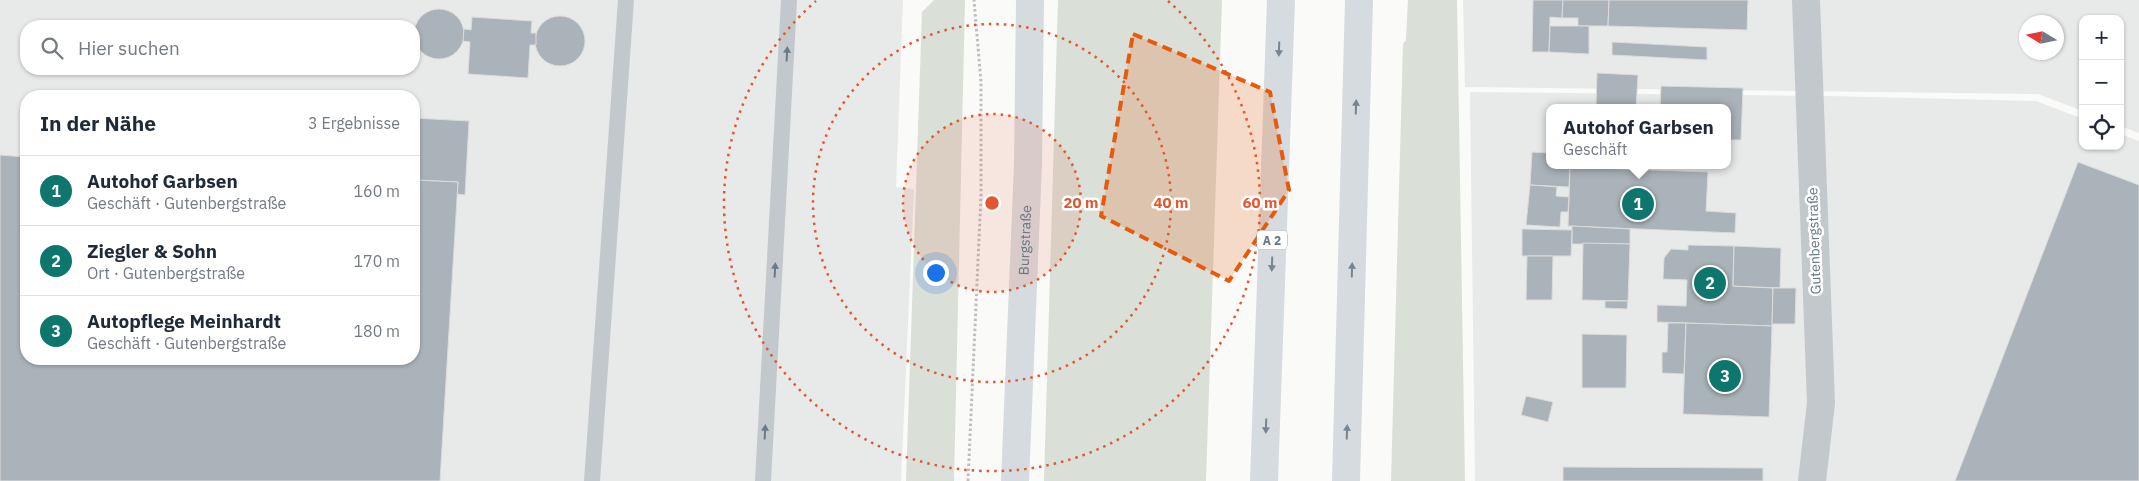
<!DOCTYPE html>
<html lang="de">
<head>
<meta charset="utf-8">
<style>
	body { margin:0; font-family:"IBM Plex Sans",sans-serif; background:#f2f2f3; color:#1f2937 }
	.controls { position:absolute; right:15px; top:15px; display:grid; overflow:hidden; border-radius:10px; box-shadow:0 1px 4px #0004 }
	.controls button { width:45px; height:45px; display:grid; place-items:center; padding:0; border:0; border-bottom:1px solid #e0e1e3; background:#fff; color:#1f2937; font:25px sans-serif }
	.compass { position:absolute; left:2019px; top:15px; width:45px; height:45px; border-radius:50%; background:#fff; box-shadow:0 1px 4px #0004; rotate:280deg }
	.you { position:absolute; left:935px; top:272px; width:18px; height:18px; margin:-12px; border:4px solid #fff; border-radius:50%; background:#1a73e8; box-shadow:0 0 0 8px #1a73e833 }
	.badge { display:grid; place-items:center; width:32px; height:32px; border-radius:50%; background:#0f766e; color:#fff; font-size:16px; font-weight:700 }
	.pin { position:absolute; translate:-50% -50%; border:2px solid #fff; box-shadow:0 1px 5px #0006 }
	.popup { position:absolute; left:1546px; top:104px; width:185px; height:65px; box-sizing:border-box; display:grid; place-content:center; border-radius:10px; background:#fff; filter:drop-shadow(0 1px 4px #0005); font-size:16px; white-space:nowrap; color:#747a83 }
	.popup b { font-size:19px; color:#1f2937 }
	.popup::after { content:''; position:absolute; left:50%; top:100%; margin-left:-10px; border:10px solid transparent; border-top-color:#fff }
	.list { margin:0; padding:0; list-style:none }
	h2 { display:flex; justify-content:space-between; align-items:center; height:65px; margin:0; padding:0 20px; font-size:21px }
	h2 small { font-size:16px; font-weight:400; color:#747a83 }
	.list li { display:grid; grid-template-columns:32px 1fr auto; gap:15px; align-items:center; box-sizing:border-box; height:70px; padding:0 20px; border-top:1px solid #e0e1e3 }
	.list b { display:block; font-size:19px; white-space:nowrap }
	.list p { margin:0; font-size:16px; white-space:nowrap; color:#747a83 }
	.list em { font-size:16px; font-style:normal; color:#747a83 }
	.icon { flex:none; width:28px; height:28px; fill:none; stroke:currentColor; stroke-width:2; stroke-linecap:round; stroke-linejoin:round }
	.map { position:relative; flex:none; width:2139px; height:481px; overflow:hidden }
	.search { position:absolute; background:#fff; box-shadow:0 1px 4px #0004; left:20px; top:20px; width:400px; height:55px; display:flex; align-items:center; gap:12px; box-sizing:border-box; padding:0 18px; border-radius:20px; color:#747a83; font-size:19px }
	.panel { position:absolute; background:#fff; box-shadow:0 1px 4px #0004; left:20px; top:90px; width:400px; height:275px; border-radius:20px }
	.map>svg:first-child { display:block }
	.built { fill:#e8e9e9; fill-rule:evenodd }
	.green { fill:#dadfd7 }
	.building { fill:#aab3b9; stroke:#dcdcda }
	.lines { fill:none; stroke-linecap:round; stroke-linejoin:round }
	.path { stroke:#bbbfc2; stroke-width:3; stroke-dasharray:2.5 2.5; stroke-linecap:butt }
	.lane { stroke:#c3c8cc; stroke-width:16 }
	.street { stroke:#c3c8cc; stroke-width:28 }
	.secondary { stroke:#d6dbdf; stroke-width:28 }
	.highway { stroke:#d6dbdf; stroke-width:28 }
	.oneway { fill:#768591 }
	.oneway2 { fill:#6a7a87 }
	.marked { fill:#e8590c; fill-opacity:0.2; stroke:#e8590c; stroke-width:4; stroke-dasharray:10 6; stroke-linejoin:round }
	.ring { fill:none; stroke:#e4572e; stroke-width:2.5; stroke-dasharray:2.5 5 }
	.labels { text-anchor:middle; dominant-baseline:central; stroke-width:5; stroke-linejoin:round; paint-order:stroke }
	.shield { fill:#fff; stroke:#939fa8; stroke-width:1 }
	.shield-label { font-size:12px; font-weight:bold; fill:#657683 }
	.street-label { font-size:14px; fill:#657683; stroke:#fff }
	.centre { fill:#e4572e; stroke:#fff; stroke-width:2.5 }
	.ring-label { font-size:15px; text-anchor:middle; font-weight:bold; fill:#e4572e; stroke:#fff; stroke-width:5; stroke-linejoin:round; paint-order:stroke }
</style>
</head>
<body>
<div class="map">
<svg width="2139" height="481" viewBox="0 0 2139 481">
	<rect width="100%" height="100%" fill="#fafaf8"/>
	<g class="built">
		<path d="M0,0h903l-7,187 18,2 -13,292h-901zM26,26h388v43h-388zM26,96h388v263h-388z"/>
		<path d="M1463,0h676v133l-19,-7v-107h-37v92l-45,-17 -573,-7zM2026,22h30v30h-30z"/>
		<path d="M1470,92l360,4 206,5 47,18v27h37v-12l19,7v340h-664zM1549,108h178v57h-178z"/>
	</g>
	<g class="green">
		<polygon points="934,0 965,0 954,481 906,481 922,12"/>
		<polygon points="1058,0 1222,0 1206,481 1044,481"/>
		<polygon points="1408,0 1457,0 1465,481 1391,481 1403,44 1406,40"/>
	</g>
	<g class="building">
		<polygon points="1533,0 1563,0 1562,18 1550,17 1549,52 1532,52"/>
		<polygon points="1563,0 1609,0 1608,26 1578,26 1578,18 1562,18"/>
		<polygon points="1609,0 1748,0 1747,30 1608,26"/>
		<circle cx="439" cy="34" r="25"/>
		<circle cx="560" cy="41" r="25"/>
		<polygon points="472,17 532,21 531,33 536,33 536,45 530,45 528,78 468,74 470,42 463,41 464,29 471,30"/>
		<polygon points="1550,26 1589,26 1589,54 1549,52"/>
		<polygon points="1612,42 1707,47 1707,60 1612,55"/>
		<polygon points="1597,73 1638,75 1636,108 1596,107"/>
		<polygon points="1661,86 1743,88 1741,140 1727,140 1727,108 1660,108"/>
		<polygon points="414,118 469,121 465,195 457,194 458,182 414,180"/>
		<polygon points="1532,152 1549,153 1549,165 1570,165 1569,187 1530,185"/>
		<polygon points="0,155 26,157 26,359 414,359 414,180 458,182 440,481 0,481"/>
		<polygon points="2078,162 2139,185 2139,481 1955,481"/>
		<polygon points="1570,167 1708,172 1706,211 1736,213 1735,233 1568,226"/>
		<polygon points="1530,185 1557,187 1556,196 1569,197 1568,212 1561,212 1560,227 1526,225"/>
		<polygon points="1572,226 1630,229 1630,244 1572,244"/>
		<polygon points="1522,229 1572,230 1571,256 1522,256"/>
		<polygon points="1583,243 1630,244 1628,301 1582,300"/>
		<polygon points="1688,245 1734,246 1733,286 1773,288 1772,326 1657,322 1657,305 1686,306 1687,280 1663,279 1664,258 1671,249 1688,250"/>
		<polygon points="1734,246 1781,248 1780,288 1733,286"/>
		<polygon points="1527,256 1553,256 1552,300 1526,300"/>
		<polygon points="1773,288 1796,288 1795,324 1772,324"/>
		<polygon points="1605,301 1628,301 1627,309 1605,308"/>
		<polygon points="1668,323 1686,323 1684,374 1662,373 1662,352 1667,352"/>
		<polygon points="1686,323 1772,326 1769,417 1683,414"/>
		<polygon points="1582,334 1627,335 1626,388 1582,388"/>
		<polygon points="1526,396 1553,402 1548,422 1521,415"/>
		<polygon points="1563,467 1763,468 1763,481 1563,481"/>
	</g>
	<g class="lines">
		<polyline class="path" points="968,481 981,195 981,82 974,0"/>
		<g class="lane">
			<polyline points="592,481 626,0"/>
			<polyline points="763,481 789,0"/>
		</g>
		<polyline class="street" points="1806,0 1821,403 1812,481"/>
		<path class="secondary" id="s1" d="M1015,481l13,-317 2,-164"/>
		<g class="highway">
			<polyline points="1264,481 1281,0"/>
			<polyline points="1346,481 1359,0"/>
		</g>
	</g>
	<defs><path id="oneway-solid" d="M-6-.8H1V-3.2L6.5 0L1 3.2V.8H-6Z" transform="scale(1.25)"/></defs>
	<g class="oneway">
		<use href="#oneway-solid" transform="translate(1279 49) rotate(92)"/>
		<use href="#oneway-solid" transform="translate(1356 107) rotate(-88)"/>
		<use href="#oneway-solid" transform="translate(1272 264) rotate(92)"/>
		<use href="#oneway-solid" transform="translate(1352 270) rotate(-88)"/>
		<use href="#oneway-solid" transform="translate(1266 426) rotate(92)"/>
		<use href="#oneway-solid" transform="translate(1347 432) rotate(-88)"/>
	</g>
	<g class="oneway2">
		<use href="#oneway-solid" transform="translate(787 54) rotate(-87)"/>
		<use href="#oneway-solid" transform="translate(775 270) rotate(-87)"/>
		<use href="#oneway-solid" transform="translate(765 432) rotate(-87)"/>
	</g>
	<path class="marked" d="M1133,34l137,58 19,98 -60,91 -128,-65z"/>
	<circle cx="992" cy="203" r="89" fill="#e4572e" fill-opacity=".12"/>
	<g class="ring">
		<circle cx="992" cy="203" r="89"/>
		<circle cx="992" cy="203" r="179"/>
		<path d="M1168 1A268 268 0 1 1 816 1"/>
	</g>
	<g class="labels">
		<rect class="shield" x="1257" y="230.5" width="30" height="19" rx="4"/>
		<g class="shield-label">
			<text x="1272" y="240">A 2</text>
		</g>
		<g class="street-label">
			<text stroke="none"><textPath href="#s1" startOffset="241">Burgstraße</textPath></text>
			<text transform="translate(1814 241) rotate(-92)">Gutenbergstraße</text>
		</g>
	</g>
	<circle cx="992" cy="203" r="8" class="centre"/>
	<g class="ring-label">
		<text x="1081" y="208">20 m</text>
		<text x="1171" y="208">40 m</text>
		<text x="1260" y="208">60 m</text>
	</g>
</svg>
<div class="controls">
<button>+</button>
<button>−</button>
<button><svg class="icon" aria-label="locate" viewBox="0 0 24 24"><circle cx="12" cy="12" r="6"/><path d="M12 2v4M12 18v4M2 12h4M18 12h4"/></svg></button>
</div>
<svg class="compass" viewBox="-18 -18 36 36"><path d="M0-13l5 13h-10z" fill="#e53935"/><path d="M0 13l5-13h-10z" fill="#747a83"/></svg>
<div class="you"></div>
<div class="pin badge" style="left:1638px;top:204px">1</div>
<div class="popup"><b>Autohof Garbsen</b>Geschäft</div>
<div class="pin badge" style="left:1710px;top:283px">2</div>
<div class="pin badge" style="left:1725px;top:376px">3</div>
<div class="search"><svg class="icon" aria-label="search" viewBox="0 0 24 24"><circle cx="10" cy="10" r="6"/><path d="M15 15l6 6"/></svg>Hier suchen</div>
<section class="panel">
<h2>In der Nähe<small>3 Ergebnisse</small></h2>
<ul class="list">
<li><span class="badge">1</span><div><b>Autohof Garbsen</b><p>Geschäft · Gutenbergstraße</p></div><em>160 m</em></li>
<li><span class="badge">2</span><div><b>Ziegler &amp; Sohn</b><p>Ort · Gutenbergstraße</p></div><em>170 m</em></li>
<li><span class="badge">3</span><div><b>Autopflege Meinhardt</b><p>Geschäft · Gutenbergstraße</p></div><em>180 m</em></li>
</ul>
</section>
</div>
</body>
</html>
